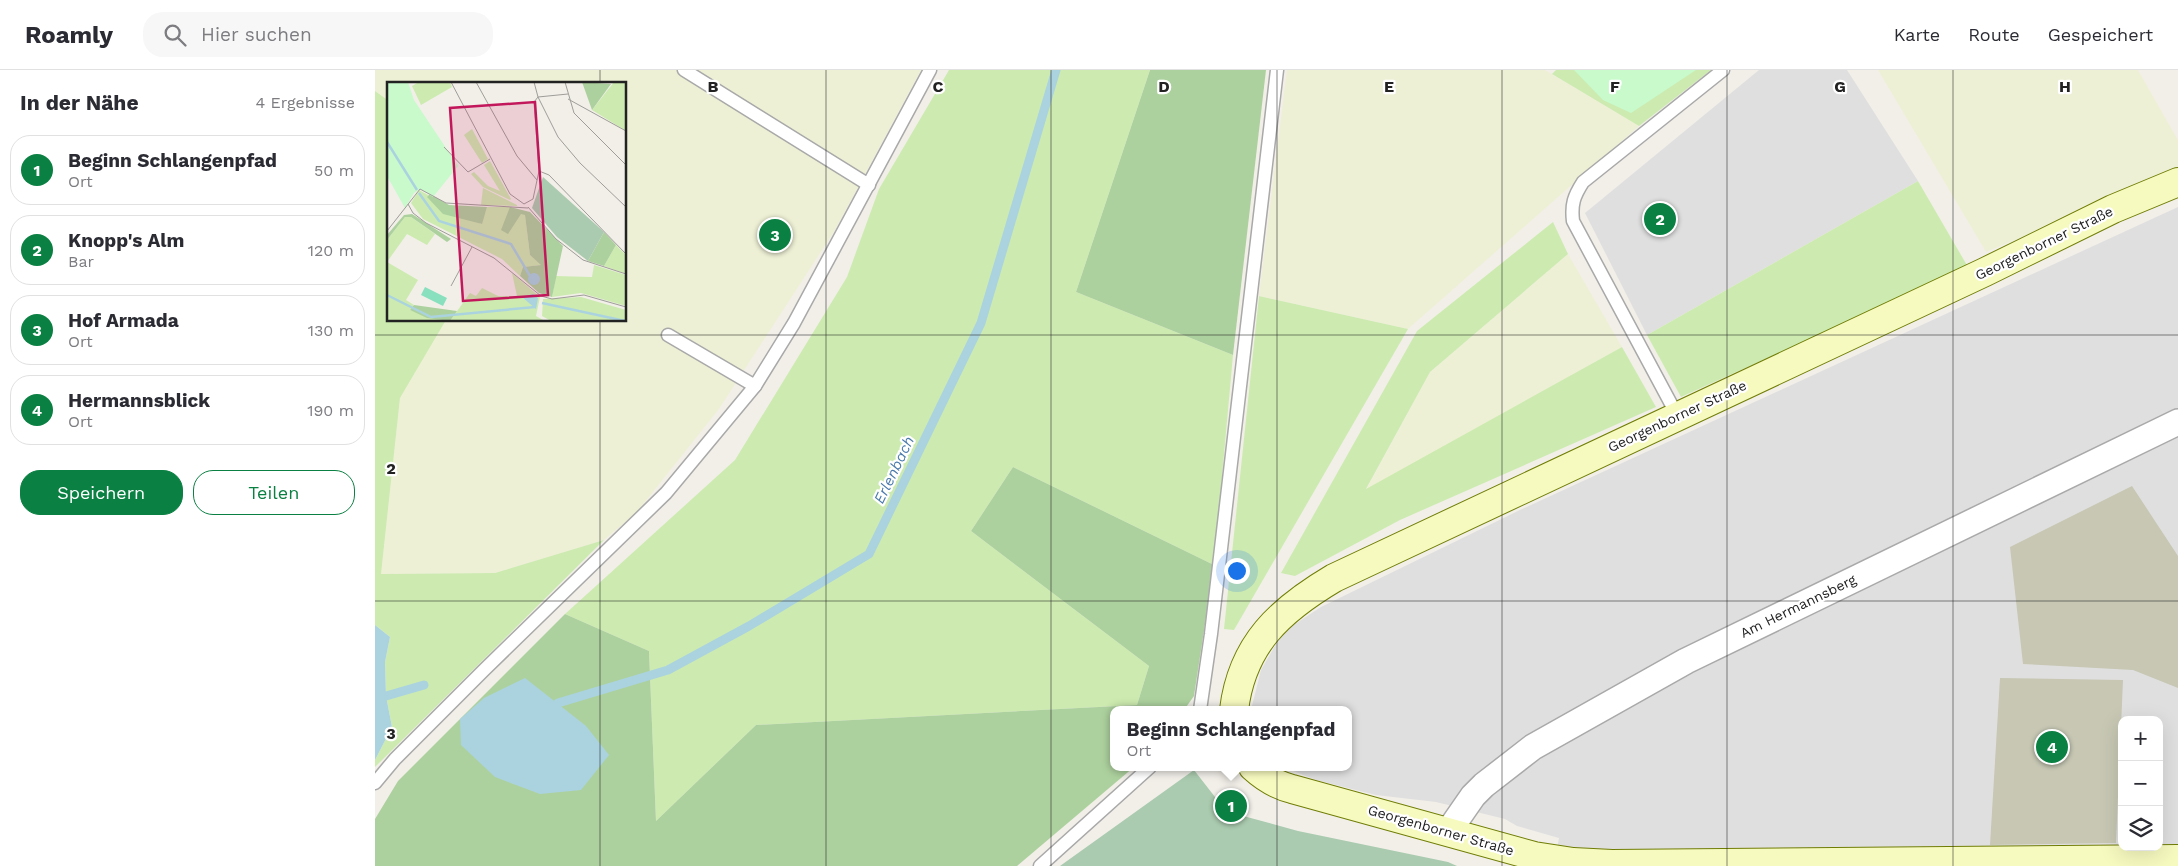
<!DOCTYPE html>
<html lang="de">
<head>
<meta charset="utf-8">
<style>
	body { margin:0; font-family:"Work Sans",sans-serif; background:#f7f7f7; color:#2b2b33 }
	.controls { position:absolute; right:15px; bottom:15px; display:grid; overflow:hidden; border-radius:10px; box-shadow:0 5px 20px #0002 }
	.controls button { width:45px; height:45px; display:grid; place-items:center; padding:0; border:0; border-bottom:1px solid #e1e1e2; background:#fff; color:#2b2b33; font:25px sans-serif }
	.you { position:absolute; left:861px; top:500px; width:18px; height:18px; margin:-12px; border:4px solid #fff; border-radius:50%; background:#1a73e8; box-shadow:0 0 0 8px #1a73e833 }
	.badge { display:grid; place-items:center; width:32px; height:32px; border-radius:50%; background:#0b8043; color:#fff; font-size:16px; font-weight:700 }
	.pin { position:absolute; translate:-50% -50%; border:2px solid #fff; box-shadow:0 1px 5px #0006 }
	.popup { position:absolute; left:735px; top:636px; width:242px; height:65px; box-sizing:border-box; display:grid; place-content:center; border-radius:10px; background:#fff; filter:drop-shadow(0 1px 4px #0005); font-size:16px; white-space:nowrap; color:#7c7c81 }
	.popup b { font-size:19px; color:#2b2b33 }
	.popup::after { content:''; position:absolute; left:50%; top:100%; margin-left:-10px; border:10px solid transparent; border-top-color:#fff }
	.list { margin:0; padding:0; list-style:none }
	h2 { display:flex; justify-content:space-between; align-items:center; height:65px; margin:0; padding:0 20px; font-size:21px }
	h2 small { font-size:16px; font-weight:400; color:#7c7c81 }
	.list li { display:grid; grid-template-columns:32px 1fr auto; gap:15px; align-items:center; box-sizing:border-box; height:70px; margin:0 10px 10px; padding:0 10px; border:1px solid #e1e1e2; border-radius:20px }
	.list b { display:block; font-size:19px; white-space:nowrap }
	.list p { margin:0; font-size:16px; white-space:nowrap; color:#7c7c81 }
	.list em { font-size:16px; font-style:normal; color:#7c7c81 }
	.actions { display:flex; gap:10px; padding:15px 20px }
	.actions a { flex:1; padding:11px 0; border:1px solid #0b8043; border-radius:20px; text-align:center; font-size:18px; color:#0b8043 }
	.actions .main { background:#0b8043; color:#fff }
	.icon { flex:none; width:28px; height:28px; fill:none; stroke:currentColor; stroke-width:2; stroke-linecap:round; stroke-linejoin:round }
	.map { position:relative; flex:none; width:1803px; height:796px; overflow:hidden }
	header { display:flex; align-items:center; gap:30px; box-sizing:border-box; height:70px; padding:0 25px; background:#fff; border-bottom:1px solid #e1e1e2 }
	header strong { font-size:24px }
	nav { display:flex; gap:28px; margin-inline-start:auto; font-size:18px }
	.search { width:350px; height:45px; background:#f7f7f7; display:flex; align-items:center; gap:12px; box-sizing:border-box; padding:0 18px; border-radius:20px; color:#7c7c81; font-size:19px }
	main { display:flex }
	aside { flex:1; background:#fff }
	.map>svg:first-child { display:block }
	.residential { fill:#e0dfdf; fill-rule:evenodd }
	.construction { fill:#c7c7b4 }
	.farmland { fill:#eef0d5 }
	.grass { fill:#cdebb0 }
	.forest { fill:#add19e }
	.cemetery { fill:#aacbaf }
	.park { fill:#c8facc }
	.water { fill:#aad3df }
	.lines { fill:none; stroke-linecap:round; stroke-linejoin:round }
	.stream { stroke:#aad3df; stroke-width:9 }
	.service-casing { stroke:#a9a9a9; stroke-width:15 }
	.minor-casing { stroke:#a9a9a9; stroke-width:28 }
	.secondary-casing { stroke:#707d05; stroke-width:30 }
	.service { stroke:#fff; stroke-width:12 }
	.minor { stroke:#fff; stroke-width:25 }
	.secondary { stroke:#f7fabf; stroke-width:28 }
	.grid { fill:none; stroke:#222; stroke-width:1; stroke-opacity:0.55 }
	.labels { text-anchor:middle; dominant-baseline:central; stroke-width:4.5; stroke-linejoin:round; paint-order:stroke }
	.street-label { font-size:14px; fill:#222; stroke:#fff }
	.water-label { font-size:15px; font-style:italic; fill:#4a7aab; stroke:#fff }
	.inset-river { fill:none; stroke:#aad3df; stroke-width:2.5 }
	.inset-road { fill:none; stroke:#9f9d99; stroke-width:1 }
	.view { fill:#c2185b; fill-opacity:0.15; stroke:#c2185b; stroke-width:2.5 }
	.inset-edge { fill:none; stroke:#222; stroke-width:2.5 }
	.grid-label { font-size:16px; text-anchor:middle; font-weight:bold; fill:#222; stroke:#fff; stroke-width:4.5; stroke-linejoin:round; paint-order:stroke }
</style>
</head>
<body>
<header>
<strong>Roamly</strong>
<div class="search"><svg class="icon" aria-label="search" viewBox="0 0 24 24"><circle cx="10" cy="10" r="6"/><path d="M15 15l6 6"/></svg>Hier suchen</div>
<nav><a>Karte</a><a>Route</a><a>Gespeichert</a></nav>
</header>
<main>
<aside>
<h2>In der Nähe<small>4 Ergebnisse</small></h2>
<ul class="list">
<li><span class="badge">1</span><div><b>Beginn Schlangenpfad</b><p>Ort</p></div><em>50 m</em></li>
<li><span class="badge">2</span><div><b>Knopp's Alm</b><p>Bar</p></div><em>120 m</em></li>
<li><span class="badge">3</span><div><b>Hof Armada</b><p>Ort</p></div><em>130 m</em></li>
<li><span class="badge">4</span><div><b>Hermannsblick</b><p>Ort</p></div><em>190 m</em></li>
</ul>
<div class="actions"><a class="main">Speichern</a><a>Teilen</a></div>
</aside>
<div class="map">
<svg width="1803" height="796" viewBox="0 0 1803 796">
	<rect width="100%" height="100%" fill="#f2efe9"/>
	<g class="residential">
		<polygon points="1384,0 1472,0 1543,111 1272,265 1210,143"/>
		<path d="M1803,137v659h-624l5,-28 -42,-12 -12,-7 -69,-17 -60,-7 -60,-15 -33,-13h66v-57h-98l10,-40 22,-38 38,-25 199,-97zM1747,650h37v127h-37z"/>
	</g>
	<g class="construction">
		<polygon points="1757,416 1803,486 1803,618 1758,600 1648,594 1635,477"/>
		<polygon points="1625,608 1748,610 1741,773 1615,775"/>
	</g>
	<g class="farmland">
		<polygon points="0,0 546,0 460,160 344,339 262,442 229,470 120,503 6,504 25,328 71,250 250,250 250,14 14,14 14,31 0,21"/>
		<polygon points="912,0 1170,0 1264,56 1033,259 884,226"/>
		<polygon points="1503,0 1763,0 1803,70 1803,102 1611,182"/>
		<polygon points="1193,184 1247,277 991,420 1055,302"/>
	</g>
	<g class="grass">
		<polygon points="574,0 775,0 701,222 858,285 839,495 638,397 596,461 774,596 762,635 381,655 281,751 274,581 190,544 360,390 472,207 504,119"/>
		<polygon points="1181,0 1336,0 1264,56 1177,4"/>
		<polygon points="0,21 14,31 14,250 71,250 25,328 6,504 120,503 229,470 0,697 0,690 17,657 11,626 10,592 15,567 0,555"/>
		<polygon points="1543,111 1593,197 1306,327 1272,265"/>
		<polygon points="1178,152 1193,184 1055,302 991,419 1247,277 1281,337 1025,450 920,506 906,503 1042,261"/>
		<polygon points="884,226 1033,259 859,560 849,559"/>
	</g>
	<g class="forest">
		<polygon points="775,0 891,0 858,285 701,222"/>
		<polygon points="638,397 839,495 819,626 809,640 738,640 738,697 759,697 642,796 0,796 0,749 23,711 190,544 274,581 281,751 381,655 762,635 774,596 596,461"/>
	</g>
	<polygon class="cemetery" points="819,700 847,736 872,747 923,761 1073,792 1082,796 685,796"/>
	<polygon class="park" points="1199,0 1321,0 1256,43 1228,30"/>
	<g class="water">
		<polygon points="0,555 15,567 10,592 11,626 17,657 0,690"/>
		<polygon points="150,608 211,656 234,685 206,720 165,724 120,707 86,675 85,649 109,628"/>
	</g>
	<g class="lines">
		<g class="stream">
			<polyline points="11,626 49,615"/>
			<polyline points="183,633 293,600 374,556 494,484 606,253 681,0"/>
		</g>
		<g class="service-casing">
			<g id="service">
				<polyline points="309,0 494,115"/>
				<polyline points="293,265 380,316"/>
				<path d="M1302,345l-104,-194c-2,-17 1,-25 10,-39l140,-112"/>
				<polyline points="825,640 836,564 902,0"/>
				<polyline points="0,713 20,689 109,600 291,423 380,316 419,253 555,0"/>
				<polyline points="665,796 775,697"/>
			</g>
		</g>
		<g class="minor-casing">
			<polyline id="minor" points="1073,762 1098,726 1109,715 1158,677 1311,591 1803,352"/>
		</g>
		<g class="secondary-casing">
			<g id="secondary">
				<path d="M859,640c8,-66 46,-100 100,-132l651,-306 128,-63 65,-27"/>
				<path d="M878,697c12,11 23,18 39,22l242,67 39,6 39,2 566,-5"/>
			</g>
		</g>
		<use href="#service" class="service"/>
		<use href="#minor" class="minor"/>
		<use href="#secondary" class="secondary"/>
	</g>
	<path class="grid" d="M225,0v14M451,0v796M676,0v796M902,0v796M1127,0v796M1352,0v796M1578,0v796M225,250v546M0,265h1803M0,531h1803"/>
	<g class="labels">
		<g class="street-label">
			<text transform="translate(1669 173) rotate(-26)">Georgenborner Straße</text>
			<text transform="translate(1302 346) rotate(-25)">Georgenborner Straße</text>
			<text transform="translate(1423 536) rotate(-26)">Am Hermannsberg</text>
			<text transform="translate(1066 760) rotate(16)">Georgenborner Straße</text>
		</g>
		<g class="water-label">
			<text transform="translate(519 400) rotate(-64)">Erlenbach</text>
		</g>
	</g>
	<g transform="translate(12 12)">
		<rect width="239" height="239" fill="#f2efe9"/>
		<path d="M32,0h31l2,5 -31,18 -9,-19zM227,0h12v49l-34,-21zM85,47l16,30 -6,4 -18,-28zM103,79l21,38 -1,1 -27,-13 -12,-13 3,-2 14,14 12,5 -16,-26zM96,106l34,17v1l-36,-1zM32,108l62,34 6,-17h23l15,7 5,41 12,10 -19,2 -3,9 -18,-17 -79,-40 -12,-16zM18,135h6l24,17 -8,11 -20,-11 -20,28 31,18 -12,20 8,5 -4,5 35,11h-58v-81zM229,163l10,10v19l-22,-8zM207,183l32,10v31l-45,-13 -29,4 4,-21 36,1zM125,191l28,24 -4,19 9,5h-95l20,-28 6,3 6,-8 16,8h19zM194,215l45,13v11h-75l-9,-5 1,-17z" fill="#cdebb0"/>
		<path d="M195,0l29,2 -19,26zM43,112l19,11 38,2 -5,17 -39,-10 -16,-17zM123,125l20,5 33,34 -11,51 -13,-4 -19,-17 3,-9 18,-2 -11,-10 -5,-40 -4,-1 -13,20 -7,-4zM25,132l39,25 -4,3 -36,-25h-6l-18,23v-5l17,-20zM217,150l12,13 -12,21 -16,-5zM27,223l43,6 -7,10 -23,-3 -17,-8z" fill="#add19e"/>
		<path d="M156,95l61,55 -16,29 -31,-24 -25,-29z" fill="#aacbaf"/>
		<path d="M0,0h21l6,18 44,66 -25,31 -13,-8 -6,4 -9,15 -18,-32z" fill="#c8facc"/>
		<path d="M38,205l22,11 -4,8 -22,-11z" fill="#88e0be"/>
		<path d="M141 197a6 6 0 1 1 12 0a6 6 0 1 1-12 0ZM146,212l5,4 -2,11 -14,-12z" fill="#aad3df"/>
		<path class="inset-river" d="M0,60l30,48M32,111l20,28 72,23 19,32M0,213l44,22 104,-10M155,221l83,18"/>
		<path class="inset-road" d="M64,0l59,112 14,10 9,-5 6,-28 -5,-69 4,-5M89,0l41,74 20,24M147,0l4,15 20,40 22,26 46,44M178,0l9,31 52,52M151,15l30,-3M181,17l58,32M57,65l24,25 22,-13M152,89l10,4 77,79M21,122l5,9 13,10 68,35 47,38 11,3 32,-4 42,12M141,125l28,32 27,21 43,14M0,149l33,-42 26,14 82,5M64,204l21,-39"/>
		<path class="view" d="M148,20l13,193 -85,6 -13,-193z"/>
		<rect width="239" height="239" class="inset-edge"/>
	</g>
	<g class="grid-label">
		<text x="338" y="22">B</text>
		<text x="563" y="22">C</text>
		<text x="789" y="22">D</text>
		<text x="1014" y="22">E</text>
		<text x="1240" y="22">F</text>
		<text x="1465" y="22">G</text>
		<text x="1690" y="22">H</text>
		<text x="16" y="404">2</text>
		<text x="16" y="669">3</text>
	</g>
</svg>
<div class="controls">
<button>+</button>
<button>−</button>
<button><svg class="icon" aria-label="layers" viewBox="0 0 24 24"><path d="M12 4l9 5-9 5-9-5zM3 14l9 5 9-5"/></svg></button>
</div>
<div class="you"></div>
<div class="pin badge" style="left:856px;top:736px">1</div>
<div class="popup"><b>Beginn Schlangenpfad</b>Ort</div>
<div class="pin badge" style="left:1285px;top:149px">2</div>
<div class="pin badge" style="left:400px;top:165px">3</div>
<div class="pin badge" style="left:1677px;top:677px">4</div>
</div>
</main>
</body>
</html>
